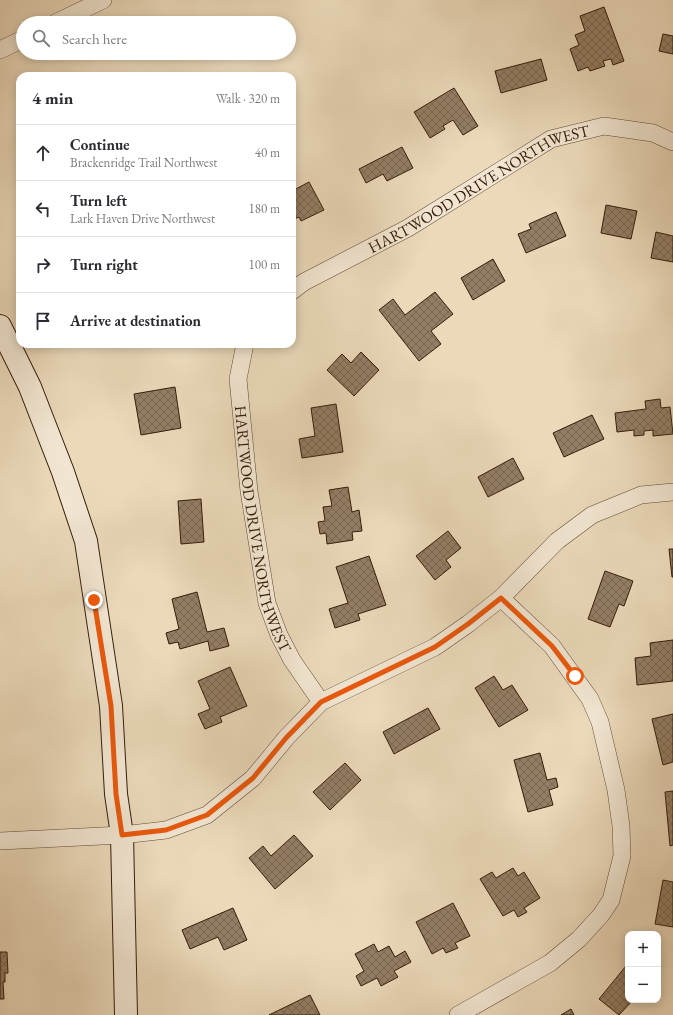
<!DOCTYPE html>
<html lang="en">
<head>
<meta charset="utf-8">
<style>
	body { margin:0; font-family:"EB Garamond",serif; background:#f2f2f3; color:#2b2b33 }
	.controls { position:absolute; right:12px; bottom:12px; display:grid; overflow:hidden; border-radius:8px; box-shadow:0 2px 10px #0003 }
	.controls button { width:36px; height:36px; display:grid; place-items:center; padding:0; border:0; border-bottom:1px solid #e1e1e2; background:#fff; color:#2b2b33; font:20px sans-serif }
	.stop { position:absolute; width:12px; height:12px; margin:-9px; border:3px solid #ea580c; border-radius:50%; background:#fff }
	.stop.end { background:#ea580c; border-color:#fff; box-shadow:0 1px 4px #0008 }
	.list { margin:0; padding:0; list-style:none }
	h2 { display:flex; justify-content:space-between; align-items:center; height:52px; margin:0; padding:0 16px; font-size:17px }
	h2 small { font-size:13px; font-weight:400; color:#7c7c81 }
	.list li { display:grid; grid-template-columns:26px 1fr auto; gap:12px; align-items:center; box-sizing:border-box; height:56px; padding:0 16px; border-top:1px solid #e1e1e2 }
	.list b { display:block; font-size:15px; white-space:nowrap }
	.list p { margin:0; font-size:13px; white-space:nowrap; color:#7c7c81 }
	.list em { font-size:13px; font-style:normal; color:#7c7c81 }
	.icon { flex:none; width:22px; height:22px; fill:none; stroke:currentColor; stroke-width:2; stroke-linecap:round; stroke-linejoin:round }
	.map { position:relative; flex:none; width:673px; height:1015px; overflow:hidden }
	.search { position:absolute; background:#fff; box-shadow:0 2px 10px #0003; left:16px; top:16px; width:280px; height:44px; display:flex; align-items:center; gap:10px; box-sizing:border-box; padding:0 14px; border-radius:22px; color:#7c7c81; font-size:15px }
	.panel { position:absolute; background:#fff; box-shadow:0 2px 10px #0003; left:16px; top:72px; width:280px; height:276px; border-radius:12px }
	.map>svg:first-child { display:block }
	.building { fill:url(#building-cross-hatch); stroke:#331c08 }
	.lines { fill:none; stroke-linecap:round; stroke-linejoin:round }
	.street-casing { stroke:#614b34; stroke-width:18 }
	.secondary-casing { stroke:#331c08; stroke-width:24 }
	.street { stroke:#f2e6d2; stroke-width:17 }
	.secondary { stroke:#f2e6d2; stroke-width:22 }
	.route { stroke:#ea580c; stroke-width:5 }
	.labels { text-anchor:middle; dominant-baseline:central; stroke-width:3.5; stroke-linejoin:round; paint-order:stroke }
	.street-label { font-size:16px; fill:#331c08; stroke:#f2e6d2 }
</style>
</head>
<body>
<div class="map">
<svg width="673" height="1015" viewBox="0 0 673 1015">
	<defs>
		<pattern id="building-cross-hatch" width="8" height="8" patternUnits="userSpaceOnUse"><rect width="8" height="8" fill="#937e65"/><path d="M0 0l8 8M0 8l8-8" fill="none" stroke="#796651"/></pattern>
	</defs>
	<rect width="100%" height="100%" fill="#ebd9ba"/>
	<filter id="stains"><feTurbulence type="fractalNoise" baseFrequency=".005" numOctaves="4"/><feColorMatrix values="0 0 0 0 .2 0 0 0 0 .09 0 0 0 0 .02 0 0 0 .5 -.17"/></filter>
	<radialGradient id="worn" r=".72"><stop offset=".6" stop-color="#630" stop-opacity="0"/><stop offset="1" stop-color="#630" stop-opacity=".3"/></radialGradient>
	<g class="building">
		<polygon points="604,7 624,61 613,65 611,59 603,61 605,66 590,71 588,67 578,71 570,49 579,45 575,35 585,31 580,16"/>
		<polygon points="663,34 673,36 673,54 659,51"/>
		<polygon points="541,59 547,80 501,93 495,71"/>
		<polygon points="454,88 478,126 463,135 453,120 443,126 445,129 430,138 414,112"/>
		<polygon points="402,147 413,168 387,181 383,174 366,183 359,169"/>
		<polygon points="309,182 324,210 301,221 299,217 292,220 292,191"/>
		<polygon points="606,205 637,211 631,239 601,233"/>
		<polygon points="556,212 566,236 526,253 518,234 531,229 529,224"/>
		<polygon points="656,232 673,236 673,262 651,258"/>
		<polygon points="493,259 505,281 473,300 461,278"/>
		<polygon points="435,292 453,314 431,331 441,344 419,361 379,310 393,299 405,315"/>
		<polygon points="361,352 379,370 354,396 327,370 342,354 351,363"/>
		<polygon points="175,387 181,428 141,435 134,394"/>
		<polygon points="660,399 661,408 670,407 673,434 653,436 653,430 644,431 644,435 634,436 634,430 617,432 615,413 646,409 645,401"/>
		<polygon points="336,404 343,452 302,458 299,439 315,436 311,408"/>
		<polygon points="592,415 604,439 564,457 553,433"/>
		<polygon points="513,458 524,479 488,497 478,477"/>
		<polygon points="348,487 352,512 359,510 362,531 352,532 353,540 327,544 326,533 320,534 318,522 325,521 323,507 332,506 329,490"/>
		<polygon points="201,499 204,542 181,544 178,501"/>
		<polygon points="448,531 461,548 446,560 451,567 435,580 416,556"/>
		<polygon points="669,549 673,549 673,577 672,577"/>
		<polygon points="369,556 386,605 358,614 360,620 335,628 329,609 348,603 336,567"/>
		<polygon points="605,571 633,581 624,606 619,604 610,627 588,619"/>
		<polygon points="197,592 207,632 224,628 229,646 210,651 208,641 180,649 178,642 169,644 166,633 179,629 172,599"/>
		<polygon points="673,640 673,681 637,685 635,658 651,656 650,643"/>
		<polygon points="230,667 247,706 220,717 222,722 205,729 198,714 210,709 198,681"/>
		<polygon points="494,676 503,690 512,685 528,710 499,727 475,688"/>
		<polygon points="428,708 440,729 394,754 383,732"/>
		<polygon points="673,714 673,762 663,765 652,719"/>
		<polygon points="540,753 547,780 556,778 558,787 549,790 553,805 528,812 514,760"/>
		<polygon points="345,763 361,780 330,810 313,792"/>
		<polygon points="673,791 673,845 670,846 665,792"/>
		<polygon points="294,835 313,856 275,889 249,858 263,846 271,856"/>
		<polygon points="513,868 518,876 524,872 540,898 524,908 527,912 518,917 514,910 503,916 480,879 492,872 496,878"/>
		<polygon points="663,880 673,882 673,927 655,924"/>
		<polygon points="453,903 470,936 455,943 458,948 446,953 443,948 432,954 416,922"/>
		<polygon points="233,908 247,940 224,950 218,937 190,949 182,930"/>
		<polygon points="374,944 378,952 389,946 395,957 405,951 411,962 394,971 398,977 381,986 377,978 361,986 356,976 364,971 355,954"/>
		<polygon points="0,952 7,952 8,973 5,973 5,982 3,982 4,999 0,999"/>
		<polygon points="626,966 628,967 628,1000 633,1000 619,1015 599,999"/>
		<polygon points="310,995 320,1015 269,1015"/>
		<polygon points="571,1009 574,1015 561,1015"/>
	</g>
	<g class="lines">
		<g class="street-casing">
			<g id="street">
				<polyline points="55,23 103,0"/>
				<polyline points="0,50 23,39"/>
				<path id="s1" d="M292,291l12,-9 104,-54 143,-89 53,-13 49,7 20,9"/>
				<path id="s2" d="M245,344l-7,35 11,112 18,112 12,32 13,25 29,42"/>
				<polyline points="0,841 122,835 166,830 207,815 253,778 286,738 321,702 435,647 468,624 501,598 557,541 592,515 641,495 673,492"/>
				<polyline points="458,1015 550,963 579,939 601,915 611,900 622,856 621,826 616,790 600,722 590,699 552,646 501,598"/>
			</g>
		</g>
		<g class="secondary-casing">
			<polyline id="secondary" points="0,326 30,387 63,472 86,541 111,706 116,794 122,835 126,1015"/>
		</g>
		<use href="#street" class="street"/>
		<use href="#secondary" class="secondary"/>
	</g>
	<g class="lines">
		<polyline class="route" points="94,600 111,706 116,794 122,835 166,830 207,815 253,778 286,738 321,702 435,647 468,624 501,598 552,646 575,676"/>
	</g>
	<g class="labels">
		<g class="street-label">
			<text stroke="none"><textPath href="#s1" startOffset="214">HARTWOOD DRIVE NORTHWEST</textPath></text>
			<text stroke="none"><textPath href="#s2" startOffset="188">HARTWOOD DRIVE NORTHWEST</textPath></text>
		</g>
	</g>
	<rect width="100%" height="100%" filter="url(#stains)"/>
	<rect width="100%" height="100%" fill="url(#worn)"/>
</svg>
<div class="controls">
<button>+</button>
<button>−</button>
</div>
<div class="stop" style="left:575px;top:676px"></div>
<div class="stop end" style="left:94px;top:600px"></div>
<div class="search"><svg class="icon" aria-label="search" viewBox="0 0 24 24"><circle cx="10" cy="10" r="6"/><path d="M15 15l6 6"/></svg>Search here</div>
<section class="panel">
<h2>4 min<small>Walk · 320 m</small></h2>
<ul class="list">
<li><svg class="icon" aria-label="ahead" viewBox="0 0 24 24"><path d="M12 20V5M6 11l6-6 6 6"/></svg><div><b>Continue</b><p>Brackenridge Trail Northwest</p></div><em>40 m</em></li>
<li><svg class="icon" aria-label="left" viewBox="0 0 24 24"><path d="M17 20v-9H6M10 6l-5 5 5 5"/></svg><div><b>Turn left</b><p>Lark Haven Drive Northwest</p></div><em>180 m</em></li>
<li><svg class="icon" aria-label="right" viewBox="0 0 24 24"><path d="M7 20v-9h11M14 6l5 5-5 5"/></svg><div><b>Turn right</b></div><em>100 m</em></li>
<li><svg class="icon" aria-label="arrive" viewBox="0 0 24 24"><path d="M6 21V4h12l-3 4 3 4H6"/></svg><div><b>Arrive at destination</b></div></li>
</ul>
</section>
</div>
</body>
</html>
